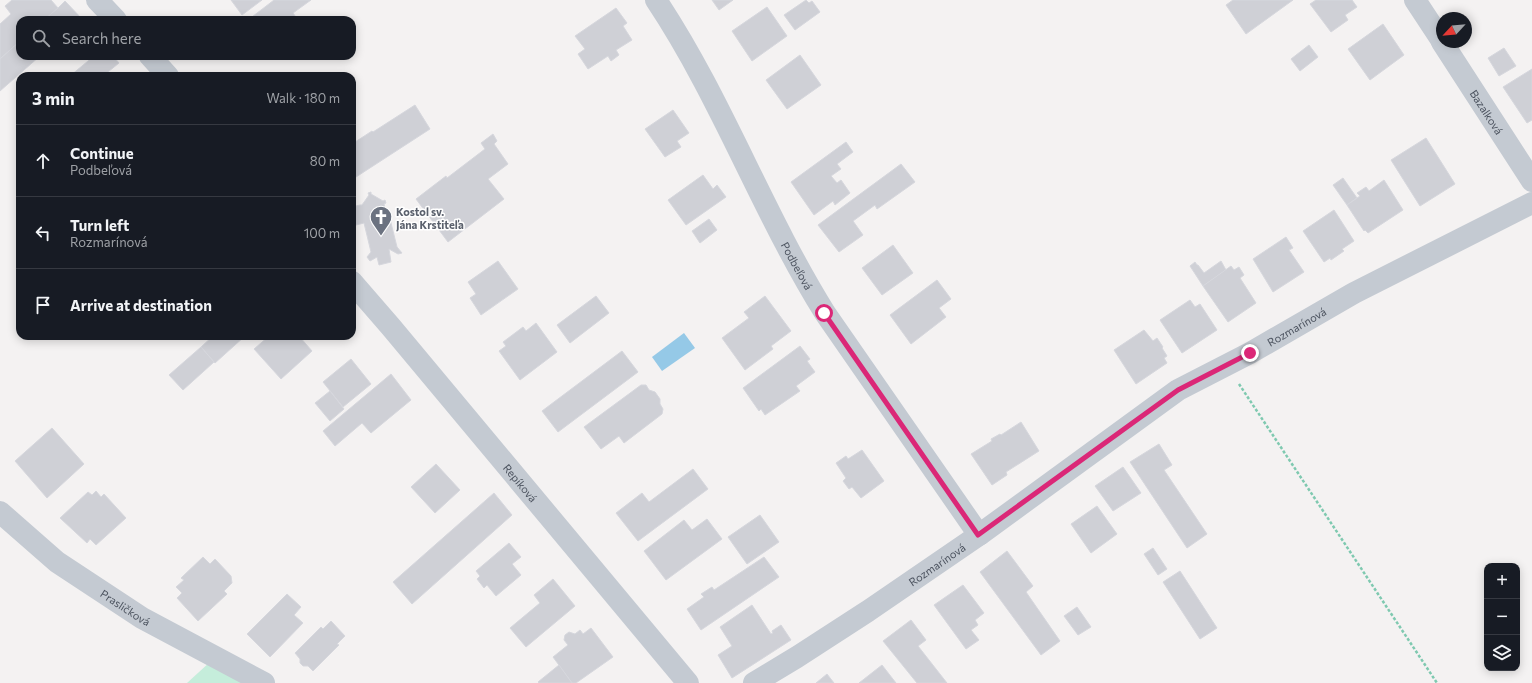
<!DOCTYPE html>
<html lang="en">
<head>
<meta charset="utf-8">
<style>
	body { margin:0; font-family:Commissioner,sans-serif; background:#20242c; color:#f1f3f6 }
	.controls { position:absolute; right:12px; bottom:12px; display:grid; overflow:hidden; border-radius:8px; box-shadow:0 2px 10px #0003 }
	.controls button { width:36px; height:36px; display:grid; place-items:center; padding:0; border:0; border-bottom:1px solid #363941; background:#171b24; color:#f1f3f6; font:20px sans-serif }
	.compass { position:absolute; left:1436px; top:12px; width:36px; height:36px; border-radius:50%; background:#171b24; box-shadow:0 2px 10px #0003; rotate:244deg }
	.stop { position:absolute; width:12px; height:12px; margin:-9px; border:3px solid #db2777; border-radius:50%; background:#fff }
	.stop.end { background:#db2777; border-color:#fff; box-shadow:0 1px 4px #0008 }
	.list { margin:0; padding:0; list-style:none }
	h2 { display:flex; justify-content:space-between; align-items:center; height:52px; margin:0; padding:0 16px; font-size:17px }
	h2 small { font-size:13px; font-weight:400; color:#9ea1a6 }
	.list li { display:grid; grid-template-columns:26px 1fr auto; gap:12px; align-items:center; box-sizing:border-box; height:72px; padding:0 16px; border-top:1px solid #363941 }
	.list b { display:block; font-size:15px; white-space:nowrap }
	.list p { margin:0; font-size:13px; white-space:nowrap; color:#9ea1a6 }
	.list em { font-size:13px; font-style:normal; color:#9ea1a6 }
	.icon { flex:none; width:22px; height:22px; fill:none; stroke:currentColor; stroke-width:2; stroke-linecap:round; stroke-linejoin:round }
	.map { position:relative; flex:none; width:1532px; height:683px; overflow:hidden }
	.search { position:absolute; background:#171b24; box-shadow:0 2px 10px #0003; left:16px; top:16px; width:340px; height:44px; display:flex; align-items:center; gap:10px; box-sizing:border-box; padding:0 14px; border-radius:12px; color:#9ea1a6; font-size:15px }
	.panel { position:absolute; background:#171b24; box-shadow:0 2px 10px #0003; left:16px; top:72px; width:340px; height:268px; border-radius:12px }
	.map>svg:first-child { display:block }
	.green { fill:#c5eddb }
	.water { fill:#95c9e7 }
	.building { fill:#cfd0d6; stroke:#d6d7dd }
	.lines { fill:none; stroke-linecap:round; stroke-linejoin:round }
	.path { stroke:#7fc9b0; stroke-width:2.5; stroke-dasharray:3 2; stroke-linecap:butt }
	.minor { stroke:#c4cad2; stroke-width:22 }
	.route { stroke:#db2777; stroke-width:5 }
	.labels { text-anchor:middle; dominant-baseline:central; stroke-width:3; stroke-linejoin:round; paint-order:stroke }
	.street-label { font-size:11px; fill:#4b525e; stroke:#fff }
	.worship-label { font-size:11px; font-weight:bold; fill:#5b616d; stroke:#fff; text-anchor:start }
</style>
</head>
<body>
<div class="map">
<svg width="1532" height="683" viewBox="0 0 1532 683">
	<rect width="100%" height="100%" fill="#f4f2f2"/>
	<polygon class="green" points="210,662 251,683 187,683"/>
	<polygon class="water" points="684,333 695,348 662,371 652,357"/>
	<g class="building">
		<polygon points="12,0 51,0 58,8 44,20 20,20 20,41 0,59 0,24 11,14 5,6"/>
		<polygon points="231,0 262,0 242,15"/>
		<polygon points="274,0 311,0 293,13 298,20 248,20"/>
		<polygon points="712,0 733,0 719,10"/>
		<polygon points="806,0 809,3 812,1 820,12 795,30 784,15"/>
		<polygon points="1233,0 1293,0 1246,34 1226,5"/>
		<polygon points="1316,0 1352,0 1357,7 1345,15 1348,20 1331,32 1310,4"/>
		<polygon points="65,1 82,19 44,20 58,8"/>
		<polygon points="767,7 787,36 752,61 732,31"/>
		<polygon points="616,8 627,23 623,26 632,40 616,50 619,55 611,61 608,56 588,69 578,54 585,49 575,36"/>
		<polygon points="1383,24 1404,55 1370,80 1348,49"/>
		<polygon points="20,41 20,56 40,56 0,91 0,59"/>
		<polygon points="1309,45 1318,57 1300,71 1291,59"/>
		<polygon points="1504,48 1516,66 1499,76 1488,58"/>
		<polygon points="800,55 821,85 787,109 766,80"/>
		<polygon points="94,56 113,56 119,63 103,76 70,76"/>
		<polygon points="1532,69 1532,120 1527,123 1503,87"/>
		<polygon points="415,105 430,129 356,177 352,171 352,144 372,131 373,132"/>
		<polygon points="673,110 689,133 677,141 681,147 665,157 645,129"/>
		<polygon points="493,134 497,141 494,144 508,164 488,179 504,199 448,242 416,199 446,176 447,178 485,149 481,143"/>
		<polygon points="1426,138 1455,184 1420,206 1391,160"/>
		<polygon points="846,142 853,152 837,164 841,169 831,176 837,183 841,180 850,193 835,205 833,201 814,215 791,182"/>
		<polygon points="901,164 915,182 877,209 875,205 853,221 863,235 839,252 818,225"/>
		<polygon points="703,175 713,189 717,185 726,197 686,225 668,200"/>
		<polygon points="1343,178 1357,198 1347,205 1333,185"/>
		<polygon points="1384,180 1403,210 1368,233 1365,230 1364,231 1347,205 1360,196 1357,193 1366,187 1369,191"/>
		<polygon points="371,192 371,194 383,201 385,200 386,203 384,204 387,216 389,215 397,247 402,253 398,254 389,249 391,262 379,265 377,257 370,261 367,257 371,252 364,223 352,226 352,207 360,205 362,205 369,195 368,193"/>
		<polygon points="1334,210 1354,241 1342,249 1344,251 1331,260 1330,258 1324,262 1303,231"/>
		<polygon points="709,219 717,230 700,243 692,231"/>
		<polygon points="1286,237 1293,248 1289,250 1304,272 1273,292 1253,259"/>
		<polygon points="893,245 913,273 882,295 862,268"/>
		<polygon points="498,261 518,289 481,315 470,298 476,294 468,282"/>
		<polygon points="1221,261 1226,270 1203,286 1190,266 1195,262 1197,265 1198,265 1204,273"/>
		<polygon points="1231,266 1234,270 1239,267 1244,275 1240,278 1256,303 1228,322 1203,286"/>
		<polygon points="937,280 951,299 939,308 946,317 911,344 890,315"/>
		<polygon points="596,296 609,313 570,343 557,325"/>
		<polygon points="765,296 791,331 771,346 773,349 745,370 722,338 749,318 744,312"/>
		<polygon points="1190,300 1195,307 1200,304 1217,330 1182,353 1160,320"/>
		<polygon points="536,323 557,352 520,380 499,351 506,346 503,342 523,327 526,331"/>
		<polygon points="1144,330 1153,341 1157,338 1163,347 1162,348 1167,356 1164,358 1167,363 1136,384 1114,350"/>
		<polygon points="213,336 245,336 215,363 201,347"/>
		<polygon points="269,336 299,336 312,351 281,379 254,349"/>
		<polygon points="800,346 810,359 807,361 815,372 796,386 800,391 765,415 761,409 759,411 743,388"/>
		<polygon points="201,347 214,362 183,390 169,375"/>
		<polygon points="622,351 638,372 558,432 542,411"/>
		<polygon points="351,359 371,384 343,407 323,382"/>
		<polygon points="391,374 411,400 371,433 362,423 335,446 323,431"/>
		<polygon points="641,385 646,385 649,390 655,392 660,399 660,404 663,409 662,414 624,443 619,436 601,449 584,427"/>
		<polygon points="330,391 344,409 330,421 315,403"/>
		<polygon points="1021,422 1039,451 1006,472 1007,475 992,485 971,454 992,441 991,439 1000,434 1001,435"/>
		<polygon points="52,428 84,464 47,498 15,461"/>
		<polygon points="1159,444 1172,465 1164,470 1207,534 1187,548 1130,462"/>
		<polygon points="862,450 884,481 861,498 852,487 849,489 843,481 846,478 836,463 846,456 848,459"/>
		<polygon points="436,464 460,490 435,513 411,487"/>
		<polygon points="1123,467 1141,493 1113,511 1095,486"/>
		<polygon points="693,469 708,489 638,541 616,513 642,493 649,502"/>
		<polygon points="96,491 101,497 104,494 126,518 96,545 90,539 87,543 60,518 88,492 92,495"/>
		<polygon points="494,493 512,515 412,604 393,582"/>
		<polygon points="1097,506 1117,534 1091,553 1071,524"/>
		<polygon points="760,515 779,542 747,564 728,537"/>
		<polygon points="707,519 722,539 666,580 644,551 684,520 692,530"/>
		<polygon points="509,543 521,557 512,564 521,575 496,596 487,585 484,588 477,579 480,576 476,571"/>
		<polygon points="1153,548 1167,569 1158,575 1144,554"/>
		<polygon points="1007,551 1033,586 1026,592 1060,641 1041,655 980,572"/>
		<polygon points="203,557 210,564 215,559 231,576 232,583 224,591 227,594 198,621 177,598 182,593 176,587 184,580 181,578"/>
		<polygon points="764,557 779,577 701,630 687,609 704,597 701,594 712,587 714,590"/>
		<polygon points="1180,571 1217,628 1200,639 1163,582"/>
		<polygon points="553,579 575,606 526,647 510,628 540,603 534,595"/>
		<polygon points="963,585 984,613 975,620 978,625 971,630 979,640 966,649 934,605"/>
		<polygon points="287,594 301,607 294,615 303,623 270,657 247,634"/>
		<polygon points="752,605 771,634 773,633 772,631 781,625 791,640 732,678 718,655 732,646 720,627"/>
		<polygon points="1077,607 1091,627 1078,635 1064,616"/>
		<polygon points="911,620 926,640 918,646 947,683 917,683 883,641"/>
		<polygon points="331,621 345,636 337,644 339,645 313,671 308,666 303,666 300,663 300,659 295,653 321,627 323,629"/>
		<polygon points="591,628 613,657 576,683 572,683 553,657 568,645 564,640 565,635 569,632 575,634 580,630 583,634"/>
		<polygon points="559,665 572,683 539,683 538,682"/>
		<polygon points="882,665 896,683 859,683"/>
		<polygon points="827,674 834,683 816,683"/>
	</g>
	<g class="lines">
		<polyline class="path" points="1239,384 1437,683"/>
		<g class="minor">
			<polyline points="97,0 116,20"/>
			<path id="s1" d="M656,0c66,99 106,212 169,313l154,222"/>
			<polyline points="1415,0 1442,41"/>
			<path id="s2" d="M1442,42l90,139"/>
			<polyline points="150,56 168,76"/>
			<path id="s3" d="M352,282l39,45 297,356"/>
			<path id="s4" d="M0,512l57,50 85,56 122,65"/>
			<path id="s5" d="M754,683l43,-26 71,-46 111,-76 199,-145 72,-37 104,-60 178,-90"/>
		</g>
	</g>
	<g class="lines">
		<polyline class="route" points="824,313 978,535 1178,390 1250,353"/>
	</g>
	<defs>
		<g id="church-pin" transform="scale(1.15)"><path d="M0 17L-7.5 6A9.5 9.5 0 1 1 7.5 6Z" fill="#6b7280" stroke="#fff"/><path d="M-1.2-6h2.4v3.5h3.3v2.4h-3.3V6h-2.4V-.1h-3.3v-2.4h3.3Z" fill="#fff"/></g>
	</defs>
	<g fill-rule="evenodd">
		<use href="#church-pin" x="381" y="217"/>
	</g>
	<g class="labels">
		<g class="street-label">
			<text stroke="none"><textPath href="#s2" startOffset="83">Bazalková</textPath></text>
			<text stroke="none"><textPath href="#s1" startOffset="301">Podbeľová</textPath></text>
			<text stroke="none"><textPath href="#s5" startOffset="650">Rozmarínová</textPath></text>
			<text stroke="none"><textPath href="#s3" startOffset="262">Repíková</textPath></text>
			<text stroke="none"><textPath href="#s5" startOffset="218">Rozmarínová</textPath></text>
			<text stroke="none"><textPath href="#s4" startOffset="158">Prasličková</textPath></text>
		</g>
		<g class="worship-label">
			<text x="396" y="211">Kostol sv.<tspan x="396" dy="13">Jána Krstiteľa</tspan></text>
		</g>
	</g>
</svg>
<div class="controls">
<button>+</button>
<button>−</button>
<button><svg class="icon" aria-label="layers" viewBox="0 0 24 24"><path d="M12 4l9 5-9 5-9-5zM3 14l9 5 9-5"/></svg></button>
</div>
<svg class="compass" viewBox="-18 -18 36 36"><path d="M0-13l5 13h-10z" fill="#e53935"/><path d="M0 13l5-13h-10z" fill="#9ea1a6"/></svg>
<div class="stop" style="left:824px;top:313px"></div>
<div class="stop end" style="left:1250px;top:353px"></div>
<div class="search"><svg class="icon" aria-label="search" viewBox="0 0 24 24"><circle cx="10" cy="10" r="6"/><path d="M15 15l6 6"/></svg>Search here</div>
<section class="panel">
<h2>3 min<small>Walk · 180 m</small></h2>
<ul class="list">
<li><svg class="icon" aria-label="ahead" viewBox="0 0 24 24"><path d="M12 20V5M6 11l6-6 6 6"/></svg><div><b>Continue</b><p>Podbeľová</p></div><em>80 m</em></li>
<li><svg class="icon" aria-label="left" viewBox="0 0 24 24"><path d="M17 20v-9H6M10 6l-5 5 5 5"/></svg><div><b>Turn left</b><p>Rozmarínová</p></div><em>100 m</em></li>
<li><svg class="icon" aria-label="arrive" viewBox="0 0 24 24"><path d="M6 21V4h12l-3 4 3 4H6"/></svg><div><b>Arrive at destination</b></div></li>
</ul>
</section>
</div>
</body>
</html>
